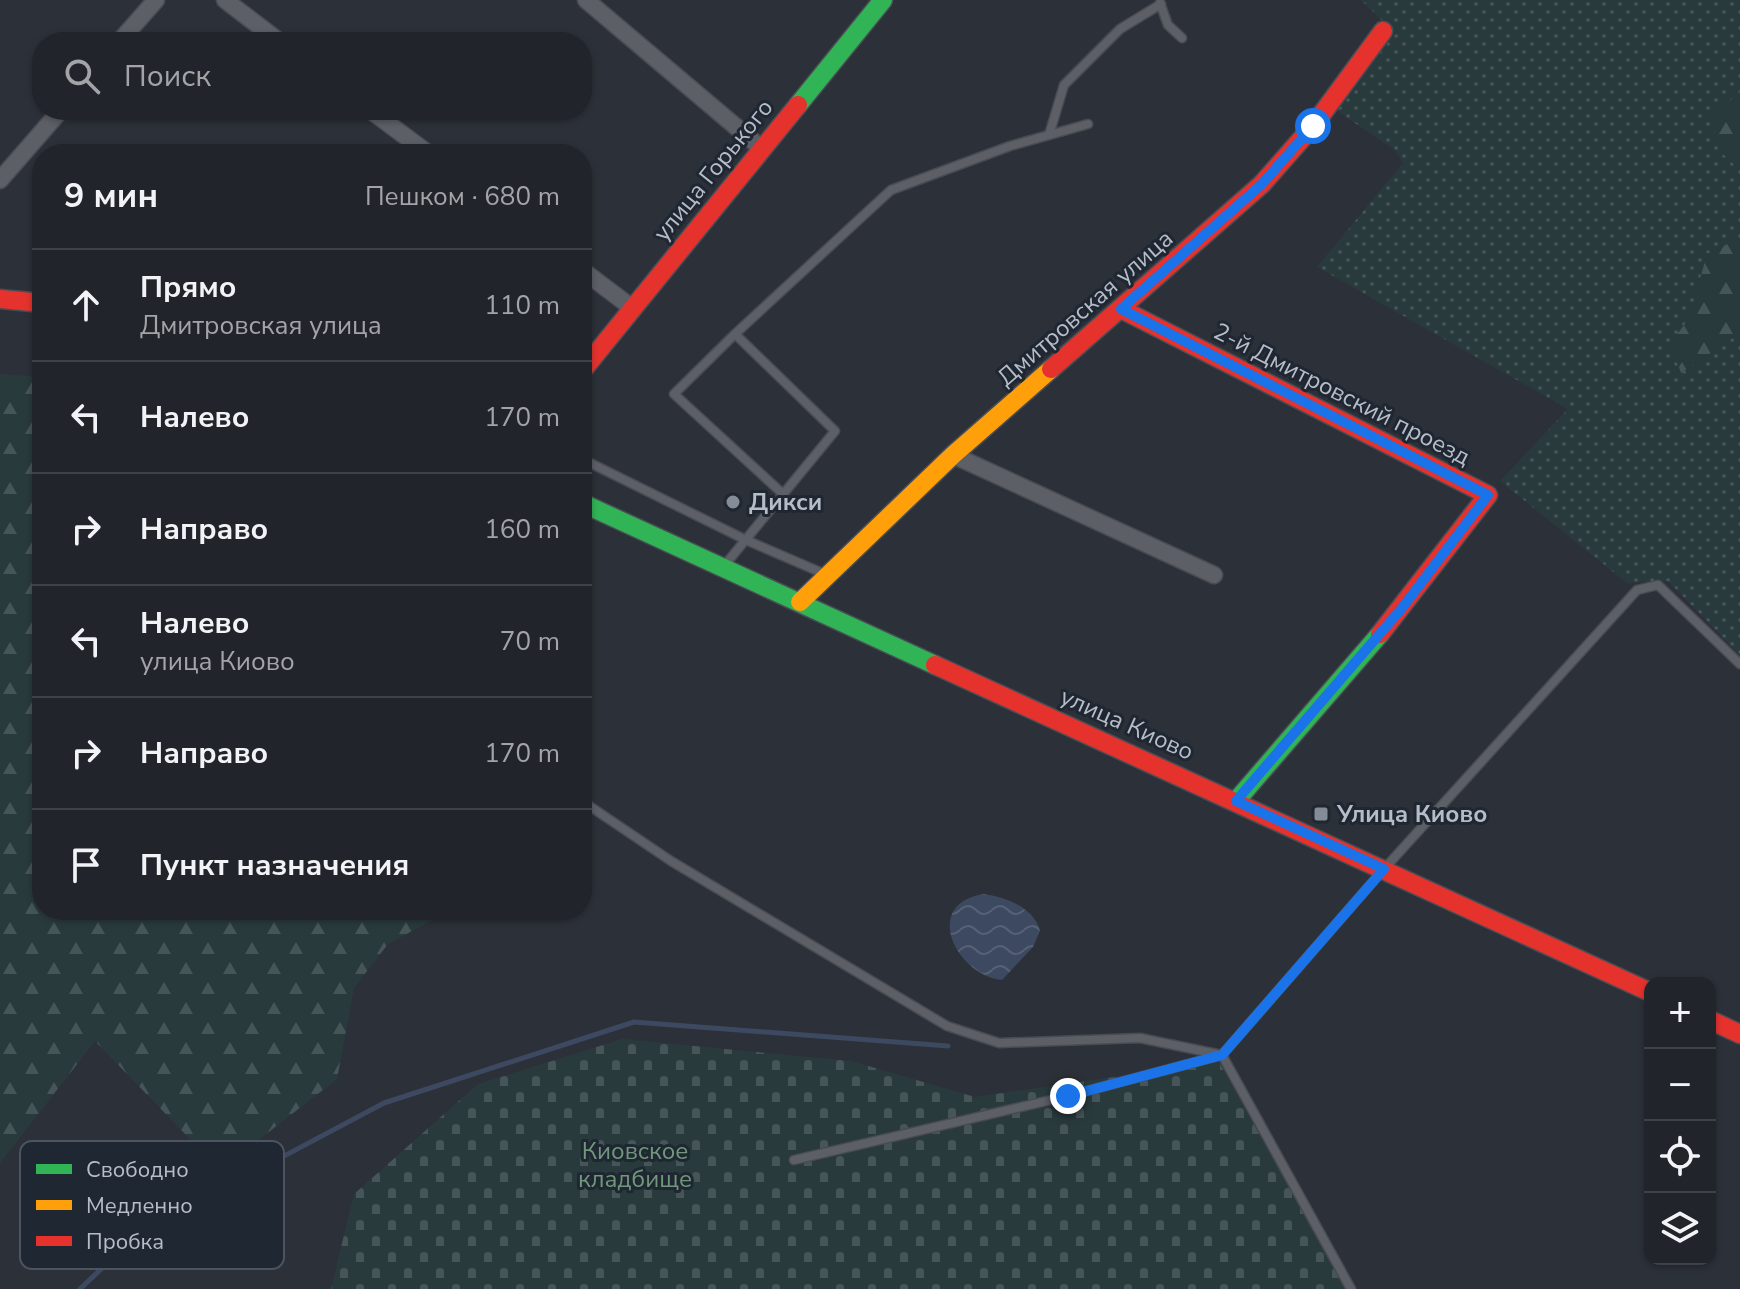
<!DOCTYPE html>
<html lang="ru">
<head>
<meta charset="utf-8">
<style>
	body { margin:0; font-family:"Nunito Sans",sans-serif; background:#292c32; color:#f1f3f6 }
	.controls { position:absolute; right:24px; bottom:24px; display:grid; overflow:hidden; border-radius:16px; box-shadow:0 2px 6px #0004 }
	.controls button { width:72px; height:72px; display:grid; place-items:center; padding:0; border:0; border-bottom:2px solid #3e4147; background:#21242a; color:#f1f3f6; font:40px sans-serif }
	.stop { position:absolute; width:24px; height:24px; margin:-18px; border:6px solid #1a73e8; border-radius:50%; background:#fff }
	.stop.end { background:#1a73e8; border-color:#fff; box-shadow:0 2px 8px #0008 }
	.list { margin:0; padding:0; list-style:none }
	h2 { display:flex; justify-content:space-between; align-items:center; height:104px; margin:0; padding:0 32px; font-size:34px }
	h2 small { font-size:26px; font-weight:400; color:#a2a4a8 }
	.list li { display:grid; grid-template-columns:52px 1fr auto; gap:24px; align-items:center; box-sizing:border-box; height:112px; padding:0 32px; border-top:2px solid #3e4147 }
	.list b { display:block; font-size:30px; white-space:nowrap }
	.list p { margin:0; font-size:26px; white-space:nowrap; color:#a2a4a8 }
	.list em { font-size:26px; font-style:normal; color:#a2a4a8 }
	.icon { flex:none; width:44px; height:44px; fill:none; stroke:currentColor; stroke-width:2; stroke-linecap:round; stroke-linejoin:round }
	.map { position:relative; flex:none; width:1740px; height:1289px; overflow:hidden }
	.search { position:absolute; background:#21242a; box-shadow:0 2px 6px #0004; left:32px; top:32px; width:560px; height:88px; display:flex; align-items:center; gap:20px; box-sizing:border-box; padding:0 28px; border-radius:32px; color:#a2a4a8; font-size:30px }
	.panel { position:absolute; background:#21242a; box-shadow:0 2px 6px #0004; left:32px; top:144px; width:560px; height:776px; border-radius:32px }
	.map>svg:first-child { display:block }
	.grass { fill:url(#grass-dots) }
	.forest { fill:url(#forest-firs) }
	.cemetery { fill:url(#cemetery-stones) }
	.water { fill:url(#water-waves) }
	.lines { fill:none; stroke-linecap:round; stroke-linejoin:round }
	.stream { stroke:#3c4960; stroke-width:5 }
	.lane-casing { stroke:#484b51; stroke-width:11 }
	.street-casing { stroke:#484b51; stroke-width:19 }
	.fast-casing { stroke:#494d55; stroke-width:21 }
	.slow-casing { stroke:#494d55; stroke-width:21 }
	.jam-casing { stroke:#494d55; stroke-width:21 }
	.lane { stroke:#5c5f66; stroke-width:8 }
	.street { stroke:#5c5f66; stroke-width:16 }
	.fast { stroke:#30b455; stroke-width:18 }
	.slow { stroke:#ff9f0a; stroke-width:18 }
	.jam { stroke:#e5322d; stroke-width:18 }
	.route { stroke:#1a73e8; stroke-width:10 }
	.poi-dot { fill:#868c96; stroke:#1f2732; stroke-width:3 }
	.labels { text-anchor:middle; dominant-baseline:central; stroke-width:6; stroke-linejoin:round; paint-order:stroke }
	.street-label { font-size:24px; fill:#b7bdc8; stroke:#1f2732 }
	.poi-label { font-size:24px; font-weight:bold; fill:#b7bdc8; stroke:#1f2732; text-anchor:start }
	.park-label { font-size:24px; fill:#70977a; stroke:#1f2732 }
	.key { fill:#1f2732; stroke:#4d545f; stroke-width:2 }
	.key-label { font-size:22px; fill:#b7bdc8 }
</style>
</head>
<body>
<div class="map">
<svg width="1740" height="1289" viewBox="0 0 1740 1289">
	<defs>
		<pattern id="grass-dots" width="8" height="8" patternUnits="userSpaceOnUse" patternTransform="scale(2)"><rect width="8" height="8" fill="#293a3d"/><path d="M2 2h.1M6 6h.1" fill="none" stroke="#465558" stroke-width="1.8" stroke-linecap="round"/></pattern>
		<pattern id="forest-firs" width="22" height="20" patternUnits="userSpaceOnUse" patternTransform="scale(2)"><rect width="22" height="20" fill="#293a3d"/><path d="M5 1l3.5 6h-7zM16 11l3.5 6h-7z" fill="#465558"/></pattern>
		<pattern id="cemetery-stones" width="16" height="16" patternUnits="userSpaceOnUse" patternTransform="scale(2)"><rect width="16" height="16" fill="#293a3d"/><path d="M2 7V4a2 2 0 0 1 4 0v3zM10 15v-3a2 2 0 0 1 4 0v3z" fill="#465558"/></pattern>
		<pattern id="water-waves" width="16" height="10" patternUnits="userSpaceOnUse" patternTransform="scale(2)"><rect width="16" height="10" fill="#3c4960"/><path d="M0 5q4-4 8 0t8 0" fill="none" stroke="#566175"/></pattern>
	</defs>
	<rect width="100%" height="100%" fill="#2c3038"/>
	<polygon class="grass" points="1361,0 1740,0 1740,92 1718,149 1740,170 1740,238 1707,254 1689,319 1670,343 1681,373 1740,333 1740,655 1668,581 1627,583 1500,481 1568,409 1317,267 1403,163 1395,150 1337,111 1395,33"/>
	<g class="forest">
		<polygon points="1740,92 1740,170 1718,149 1711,116"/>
		<polygon points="1740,238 1740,333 1681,373 1670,343 1689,319 1707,254"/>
		<polygon points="0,374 42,377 42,910 451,910 388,944 354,988 337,1079 220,1170 95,1041 0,1163"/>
	</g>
	<polygon class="cemetery" points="622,1039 851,1061 975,1097 1219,1062 1346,1289 331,1289 354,1194 478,1084"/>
	<path class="water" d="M984,894c21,3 50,13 56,37l-7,16 -31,33c-45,-4 -82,-76 -18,-86z"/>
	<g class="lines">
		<polyline class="stream" points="80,1289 139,1233 384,1103 634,1022 948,1046"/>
		<g class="lane-casing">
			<g id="lane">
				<polyline points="1160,3 1168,25 1182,38"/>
				<polyline points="1049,135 1064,85 1120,29 1161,4"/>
				<polyline points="582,459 746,540 827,575"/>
				<polyline points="783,494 674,394 735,334 891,190 1010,146 1088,124"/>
				<polyline points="724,566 835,431 735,334"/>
				<polyline points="582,801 671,861 947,1026 999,1043 1140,1038 1222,1055 1384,869 1637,590 1658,585 1740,664"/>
				<polyline points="794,1160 1068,1096 1222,1055 1351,1289"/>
			</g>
		</g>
		<g class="street-casing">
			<g id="street">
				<polyline points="225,0 280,42"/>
				<polyline points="586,0 761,148"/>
				<polyline points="119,42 156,0"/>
				<polyline points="370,110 429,154"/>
				<polyline points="0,180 61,110"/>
				<polyline points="582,270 631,307"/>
				<polyline points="953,455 1214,575"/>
			</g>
		</g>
		<g class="fast-casing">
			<g id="fast">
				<polyline points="798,105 883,0"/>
				<polyline points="582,503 935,665"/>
				<polyline points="1236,801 1380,634"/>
			</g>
		</g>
		<g class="slow-casing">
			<polyline id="slow" points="800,602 953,455 1051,369"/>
		</g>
		<g class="jam-casing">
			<g id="jam">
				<polyline points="0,299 42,303"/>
				<polyline points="1121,309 1488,495 1380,634"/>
				<polyline points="1051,369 1262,184 1313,126 1383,31"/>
				<polyline points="582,371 798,105"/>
				<polyline points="935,665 1650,992"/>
				<polyline points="1710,1020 1740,1034"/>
			</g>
		</g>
		<use href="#lane" class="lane"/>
		<use href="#street" class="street"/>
		<use href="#fast" class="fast"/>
		<use href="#slow" class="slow"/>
		<use href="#jam" class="jam"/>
	</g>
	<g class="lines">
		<polyline class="route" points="1068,1096 1222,1055 1384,869 1236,801 1402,608 1488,495 1121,309 1262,184 1313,126"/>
	</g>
	<g class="poi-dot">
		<circle cx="733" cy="502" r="8"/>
		<rect x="1313" y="806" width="16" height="16" rx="4"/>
	</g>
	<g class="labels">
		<g class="street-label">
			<text transform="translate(713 170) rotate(-51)">улица Горького</text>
			<text transform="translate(1085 308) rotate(-41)">Дмитровская улица</text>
			<text transform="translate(1342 394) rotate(27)">2-й Дмитровский проезд</text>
			<text transform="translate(1127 724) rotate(24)">улица Киово</text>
		</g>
		<g class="poi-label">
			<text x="749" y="502">Дикси</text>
			<text x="1337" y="814">Улица Киово</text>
		</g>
		<g class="park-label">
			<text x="635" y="1151">Киовское<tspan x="635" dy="28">кладбище</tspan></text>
		</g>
	</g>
	<rect x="20" y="1141" width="264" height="128" rx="12" class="key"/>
	<rect x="36" y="1164" width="36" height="10" fill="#30b455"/>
	<rect x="36" y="1200" width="36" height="10" fill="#ff9f0a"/>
	<rect x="36" y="1236" width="36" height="10" fill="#e5322d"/>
	<g class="key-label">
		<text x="86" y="1177">Свободно</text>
		<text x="86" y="1213">Медленно</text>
		<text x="86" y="1249">Пробка</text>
	</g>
</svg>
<div class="controls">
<button>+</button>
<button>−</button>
<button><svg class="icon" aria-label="locate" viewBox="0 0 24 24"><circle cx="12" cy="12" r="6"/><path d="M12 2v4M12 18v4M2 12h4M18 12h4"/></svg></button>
<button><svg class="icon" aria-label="layers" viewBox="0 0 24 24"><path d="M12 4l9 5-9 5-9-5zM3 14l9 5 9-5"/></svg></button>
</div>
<div class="stop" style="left:1313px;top:126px"></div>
<div class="stop end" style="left:1068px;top:1096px"></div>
<div class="search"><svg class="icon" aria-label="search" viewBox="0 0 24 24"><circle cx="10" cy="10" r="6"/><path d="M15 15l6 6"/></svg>Поиск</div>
<section class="panel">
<h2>9 мин<small>Пешком · 680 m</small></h2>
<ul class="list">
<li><svg class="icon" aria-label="ahead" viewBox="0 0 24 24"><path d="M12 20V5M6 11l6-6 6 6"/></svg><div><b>Прямо</b><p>Дмитровская улица</p></div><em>110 m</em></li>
<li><svg class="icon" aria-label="left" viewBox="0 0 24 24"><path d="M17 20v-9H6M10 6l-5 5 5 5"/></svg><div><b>Налево</b></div><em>170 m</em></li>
<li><svg class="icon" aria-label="right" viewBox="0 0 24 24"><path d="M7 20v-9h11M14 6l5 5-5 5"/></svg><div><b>Направо</b></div><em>160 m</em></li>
<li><svg class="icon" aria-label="left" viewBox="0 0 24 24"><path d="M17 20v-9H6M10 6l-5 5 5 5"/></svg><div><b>Налево</b><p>улица Киово</p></div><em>70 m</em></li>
<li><svg class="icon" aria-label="right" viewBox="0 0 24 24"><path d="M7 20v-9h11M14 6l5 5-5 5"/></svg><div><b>Направо</b></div><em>170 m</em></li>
<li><svg class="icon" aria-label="arrive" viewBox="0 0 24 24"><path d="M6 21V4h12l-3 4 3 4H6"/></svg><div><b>Пункт назначения</b></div></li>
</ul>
</section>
</div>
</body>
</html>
